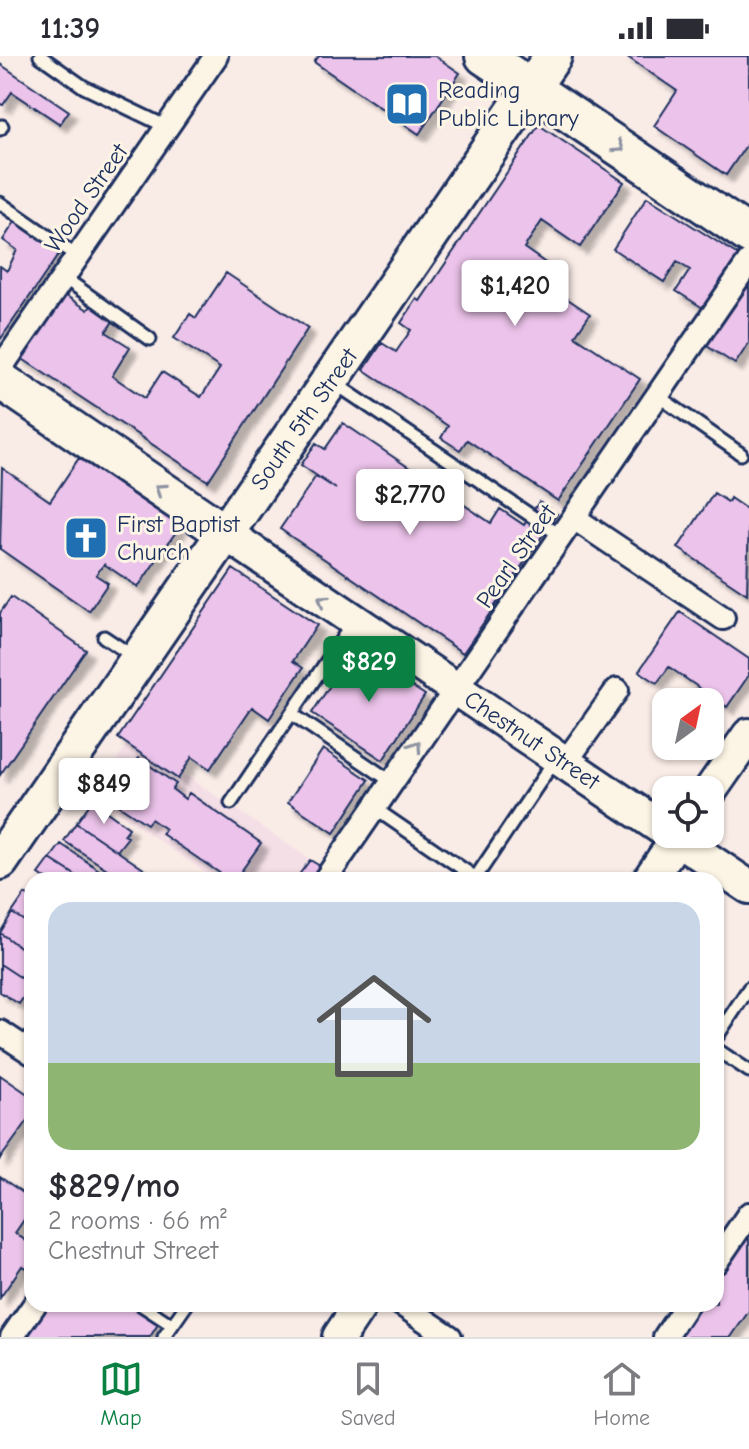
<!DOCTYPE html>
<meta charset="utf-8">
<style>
body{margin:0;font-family:"Comic Neue",sans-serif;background:#f2f2f3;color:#2b2b33;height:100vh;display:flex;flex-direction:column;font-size:30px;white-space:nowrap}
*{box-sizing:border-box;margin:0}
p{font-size:26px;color:#7c7c81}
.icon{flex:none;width:44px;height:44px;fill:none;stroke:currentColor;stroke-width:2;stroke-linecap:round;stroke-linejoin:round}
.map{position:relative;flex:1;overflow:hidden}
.side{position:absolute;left:24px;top:816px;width:700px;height:440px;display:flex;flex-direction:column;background:#fff;border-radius:24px;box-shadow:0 2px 6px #0004}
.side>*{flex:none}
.needle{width:52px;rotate:33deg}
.fabs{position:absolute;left:652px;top:632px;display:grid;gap:16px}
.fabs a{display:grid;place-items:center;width:72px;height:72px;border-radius:16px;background:#fff;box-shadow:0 2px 6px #0004;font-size:40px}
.price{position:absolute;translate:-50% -68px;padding:0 18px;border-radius:8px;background:#fff;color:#222;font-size:26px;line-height:52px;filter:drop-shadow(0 2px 4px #0008)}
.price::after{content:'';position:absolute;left:50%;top:48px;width:24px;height:18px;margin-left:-12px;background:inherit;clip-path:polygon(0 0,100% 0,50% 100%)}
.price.current{background:#0b8043;color:#fff}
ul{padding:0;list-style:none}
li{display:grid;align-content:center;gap:16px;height:424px;padding:0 24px}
li span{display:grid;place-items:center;height:248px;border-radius:24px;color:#555}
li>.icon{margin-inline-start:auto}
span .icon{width:144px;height:144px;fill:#fffc;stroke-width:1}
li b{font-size:34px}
.status{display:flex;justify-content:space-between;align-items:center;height:56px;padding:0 40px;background:#fff;direction:ltr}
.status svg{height:22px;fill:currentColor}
.menu{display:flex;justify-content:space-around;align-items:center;height:112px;border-top:2px solid #e1e1e2;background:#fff;font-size:22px;color:#7c7c81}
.menu a{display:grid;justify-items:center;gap:4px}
.menu .current{color:#0b8043}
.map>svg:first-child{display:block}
.built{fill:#f5dfe7}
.building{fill:#ecc3ea;stroke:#1b2f5e;stroke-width:2;filter:url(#shadow)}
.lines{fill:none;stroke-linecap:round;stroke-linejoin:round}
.lane-casing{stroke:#1b2f5e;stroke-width:17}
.street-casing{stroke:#1b2f5e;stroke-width:28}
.secondary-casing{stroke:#1b2f5e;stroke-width:38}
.primary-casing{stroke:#1b2f5e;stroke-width:42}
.lane{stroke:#fcf5e5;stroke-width:11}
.street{stroke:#fcf5e5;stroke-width:22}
.secondary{stroke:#fcf5e5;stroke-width:32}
.primary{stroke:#fcf5e5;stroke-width:36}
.oneway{stroke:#8c92a2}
.labels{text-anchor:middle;stroke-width:6;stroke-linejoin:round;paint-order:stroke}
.poi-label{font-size:24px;fill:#1b2f5e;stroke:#fcf5e5;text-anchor:start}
.street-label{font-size:24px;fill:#1b2f5e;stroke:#fcf5e5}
</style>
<div class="status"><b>11:39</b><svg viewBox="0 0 49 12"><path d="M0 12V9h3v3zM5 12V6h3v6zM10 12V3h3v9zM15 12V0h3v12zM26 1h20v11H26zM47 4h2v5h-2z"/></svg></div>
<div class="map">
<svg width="749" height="1281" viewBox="0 0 749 1281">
<defs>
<filter id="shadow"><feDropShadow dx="7" dy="7" stdDeviation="2" flood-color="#0004"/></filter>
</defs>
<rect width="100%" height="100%" fill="#f9ebe6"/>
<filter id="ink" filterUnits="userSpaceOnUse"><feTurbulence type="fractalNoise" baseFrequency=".0125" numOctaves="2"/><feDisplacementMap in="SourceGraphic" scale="16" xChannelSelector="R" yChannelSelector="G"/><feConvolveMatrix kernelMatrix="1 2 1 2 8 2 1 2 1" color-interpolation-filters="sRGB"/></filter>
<g filter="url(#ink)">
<path class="built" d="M131,683l189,127 -10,14h-94l-123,-85z"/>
<path class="building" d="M319,0h116l25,17 -41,61 -105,-72z
M626,0h123v85l-23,34 -72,-49 23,-35z
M0,8l69,47 -9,13 -48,-32 -9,13 -3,-1z
M539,69l85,57 -44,65 -38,-26 -18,27 30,21 -10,14 46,31 -15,22 65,43 -82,122 -91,-61 -7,10 -19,-12 7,-12 -84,-56 18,-27 14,9 15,-22 -10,-7 16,-24 3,2z
M647,141l91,58 -35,53 -27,-17 14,-21 -13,-8 -13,20 -51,-33z
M18,161l45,31 -63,92v-74l7,5 10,-21 -14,-10z
M226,217l82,55 -100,153 -190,-125 42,-64 28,18 7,-10 22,15 -11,17 24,15 -18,29 33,22 17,-26 39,25 19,-29 -46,-30 16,-24 6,4z
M749,217v70l-14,21 -36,-23z
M343,367l148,100 9,-14 24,16 15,-23 18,12 -94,139 -183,-124 36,-53 20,13 -35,-24 15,-22 9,6z
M79,402l101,68 -42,61 -34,-23 -8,11 12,8 -19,28 -89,-62 2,-81 48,33z
M714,437l14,9 2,-4 19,13 -2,83 -69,-46z
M233,513l84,56 -24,36 10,7 -34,51 -17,-12 -42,62 -18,-12 -14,22 -60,-41z
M11,541l75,53 -86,125v-162z
M680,556l69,47v16l-22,32 -58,-40 -12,16 -18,-12z
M354,593l71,46 -42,65 -71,-47z
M323,693l46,31 -35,53 -46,-31z
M139,702l37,26 -4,5 13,10 4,-6 72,50 -26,37h-5l-68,-46 3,-5 -14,-10 -4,5 -36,-24z
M92,745l37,27 -5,7 4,2 -11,14 -41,-28z
M76,767l69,47 -7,10h-14l-60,-39z
M61,788l53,36h-31l-33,-21z
M50,803l33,21h-35l-9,-6z
M310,804l10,6 -10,14h-15z
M25,838l7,5v27l-20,-13z
M12,857l20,13v30l-32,-23z
M0,877l32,23v29l-32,-21z
M0,908l32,21v19l-9,-6 -4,6 -19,-12z
M0,1019l32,22v18l-32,44z
M0,1121l32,22v9l-17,25 17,12v25l-10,-4 -22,32z
M749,1177v78l-18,26h-53l23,-33h15v-23z
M41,1248h92l27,17 -10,16h-130z"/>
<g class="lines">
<g class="lane-casing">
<path id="lane" d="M40,0l44,31 83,40
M0,73l2,-3
M0,147l78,54
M63,221l87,62
M333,326l228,154
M658,340l83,58
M104,581l30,20
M292,658l100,68
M231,747l123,-182
M374,752l102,70
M474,824l80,-119
M716,982l33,-50
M716,993l33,22
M140,1248l32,21
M164,1281l23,-33"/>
</g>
<g class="street-casing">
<path id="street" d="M0,313l216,-313
M574,462l149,100
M565,707l52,-73
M325,824l424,-618
M0,976l32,21
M716,1206l33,-48
M401,1248l49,33
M12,1281l23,-33
M665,1281l22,-33"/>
</g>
<g class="secondary-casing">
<path id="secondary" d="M225,477l441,298
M710,735l39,-56
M670,778l79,53
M649,824l31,-46
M339,1281l22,-33"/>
</g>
<g class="primary-casing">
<path id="primary" d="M484,0l265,179
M0,324l225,153
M0,805l553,-805"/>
</g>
<use href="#lane" class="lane"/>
<use href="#street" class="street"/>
<use href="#secondary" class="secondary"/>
<use href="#primary" class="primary"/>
</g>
<defs><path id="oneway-chevron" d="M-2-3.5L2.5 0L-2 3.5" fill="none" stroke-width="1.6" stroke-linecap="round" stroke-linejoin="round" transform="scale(2)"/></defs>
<g class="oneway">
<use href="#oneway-chevron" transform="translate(619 91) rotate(34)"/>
<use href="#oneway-chevron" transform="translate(160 433) rotate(-146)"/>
<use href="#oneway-chevron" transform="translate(323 544) rotate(-146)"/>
<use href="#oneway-chevron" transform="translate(416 690) rotate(-56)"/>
</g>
</g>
<defs>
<g id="library-square" transform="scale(2.3)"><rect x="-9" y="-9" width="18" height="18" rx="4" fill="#1f6fb2" stroke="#fcf5e5"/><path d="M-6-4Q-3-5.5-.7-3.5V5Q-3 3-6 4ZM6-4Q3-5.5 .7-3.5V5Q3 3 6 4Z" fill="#fff"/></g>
<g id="church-square" transform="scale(2.3)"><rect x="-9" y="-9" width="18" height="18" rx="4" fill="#1f6fb2" stroke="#fcf5e5"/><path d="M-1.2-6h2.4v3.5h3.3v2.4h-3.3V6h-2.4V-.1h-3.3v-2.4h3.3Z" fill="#fff"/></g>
</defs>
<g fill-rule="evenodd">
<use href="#library-square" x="407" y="48"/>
<use href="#church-square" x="86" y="482"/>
</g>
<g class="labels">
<g class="poi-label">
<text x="438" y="42">Reading<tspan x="438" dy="28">Public Library</tspan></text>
<text x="117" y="476">First Baptist<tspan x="117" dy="28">Church</tspan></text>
</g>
<g class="street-label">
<text transform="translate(86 142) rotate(-55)" y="8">Wood Street</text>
<text transform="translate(304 363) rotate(-55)" y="8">South 5th Street</text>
<text transform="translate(516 500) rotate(-55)" y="8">Pearl Street</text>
<text transform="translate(532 684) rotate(34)" y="8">Chestnut Street</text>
</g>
</g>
</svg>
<div class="fabs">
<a><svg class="needle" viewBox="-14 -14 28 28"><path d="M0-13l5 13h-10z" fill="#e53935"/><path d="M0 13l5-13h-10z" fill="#7c7c81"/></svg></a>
<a><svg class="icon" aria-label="locate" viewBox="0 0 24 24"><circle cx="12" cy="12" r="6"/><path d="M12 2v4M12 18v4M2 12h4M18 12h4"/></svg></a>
</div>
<b class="price" style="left:515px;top:272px">$1,420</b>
<b class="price" style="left:410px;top:481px">$2,770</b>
<b class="price current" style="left:369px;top:648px">$829</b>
<b class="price" style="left:104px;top:770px">$849</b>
<section class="side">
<ul>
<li><span style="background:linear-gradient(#c9d6e8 65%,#8fb573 0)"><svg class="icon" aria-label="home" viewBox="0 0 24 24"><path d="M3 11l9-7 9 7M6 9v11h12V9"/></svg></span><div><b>$829/mo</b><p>2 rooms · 66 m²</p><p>Chestnut Street</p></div></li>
</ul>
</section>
</div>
<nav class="menu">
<a class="current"><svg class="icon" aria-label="map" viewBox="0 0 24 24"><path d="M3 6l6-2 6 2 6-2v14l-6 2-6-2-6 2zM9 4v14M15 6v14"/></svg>Map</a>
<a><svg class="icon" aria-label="saved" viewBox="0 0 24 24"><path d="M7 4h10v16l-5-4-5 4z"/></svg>Saved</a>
<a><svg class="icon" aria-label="home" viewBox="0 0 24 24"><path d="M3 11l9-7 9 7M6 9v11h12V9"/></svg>Home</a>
</nav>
